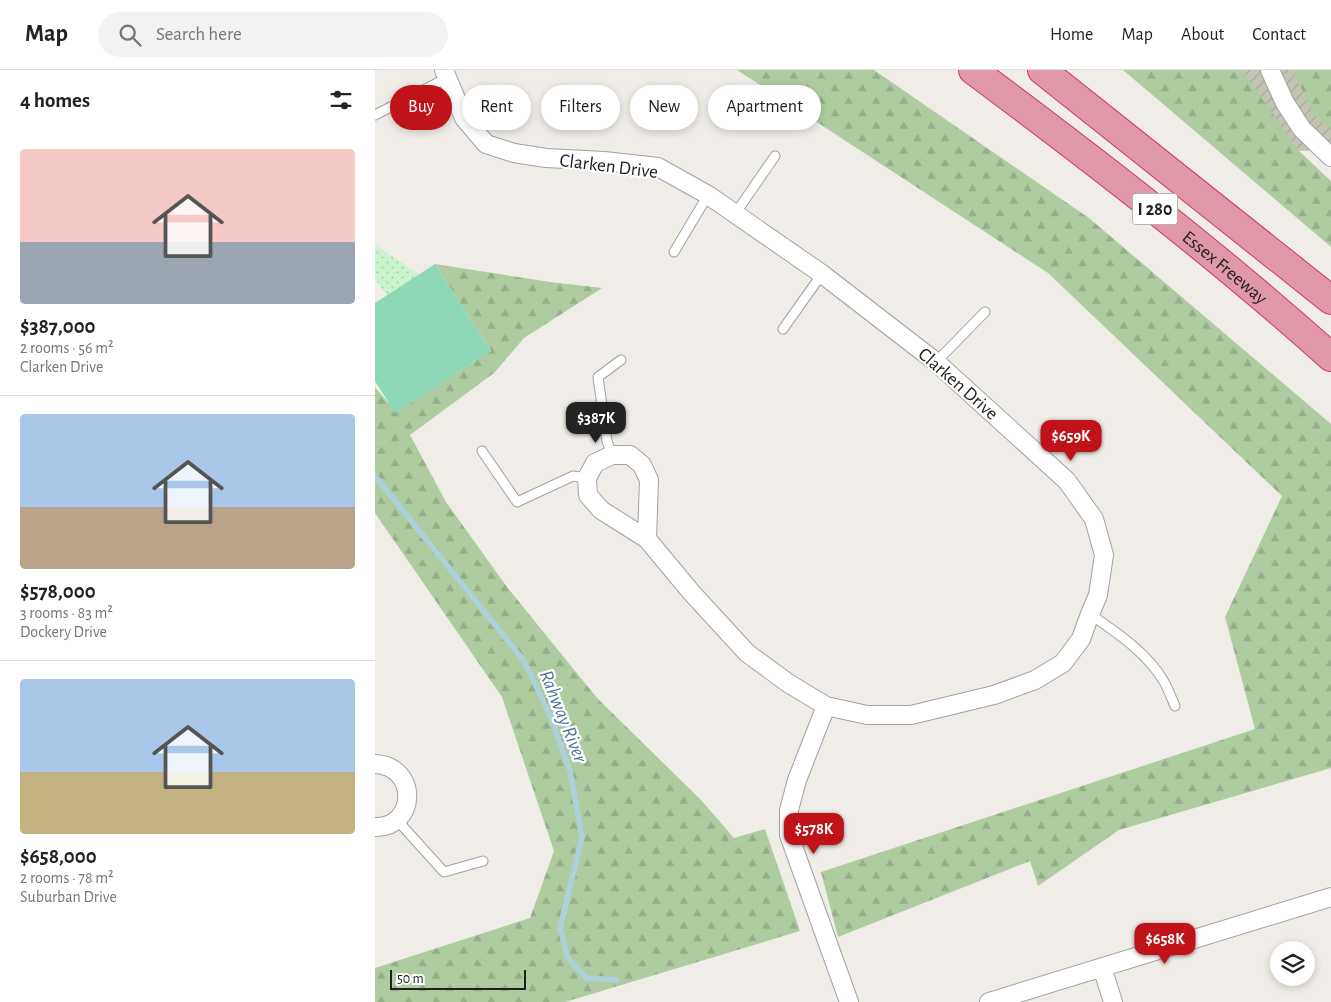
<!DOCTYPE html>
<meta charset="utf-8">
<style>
body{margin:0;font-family:"Alegreya Sans",sans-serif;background:#f2f2f2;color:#222;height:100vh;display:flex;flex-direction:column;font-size:19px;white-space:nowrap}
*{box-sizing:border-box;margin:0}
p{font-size:16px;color:#767676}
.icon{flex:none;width:28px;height:28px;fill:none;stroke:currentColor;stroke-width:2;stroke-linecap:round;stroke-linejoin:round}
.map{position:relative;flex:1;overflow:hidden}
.drawer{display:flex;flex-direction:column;background:#fff;width:375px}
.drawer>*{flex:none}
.banner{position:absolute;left:15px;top:15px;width:475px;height:45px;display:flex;gap:10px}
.controls{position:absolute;left:895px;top:871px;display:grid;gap:10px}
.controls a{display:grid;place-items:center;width:45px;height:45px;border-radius:50%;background:#fff;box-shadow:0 2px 8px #0003;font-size:25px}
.scale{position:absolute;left:15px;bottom:12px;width:136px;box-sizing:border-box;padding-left:5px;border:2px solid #212121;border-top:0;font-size:14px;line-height:18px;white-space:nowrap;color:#212121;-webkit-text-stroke:4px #fff;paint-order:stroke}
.price{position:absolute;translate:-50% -42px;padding:0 11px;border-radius:10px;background:#c01219;color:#fff;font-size:16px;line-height:32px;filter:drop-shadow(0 1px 2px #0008)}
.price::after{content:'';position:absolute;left:50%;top:30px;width:15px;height:11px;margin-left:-8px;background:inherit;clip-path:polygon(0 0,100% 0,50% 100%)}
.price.active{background:#222;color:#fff}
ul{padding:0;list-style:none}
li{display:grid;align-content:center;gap:10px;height:265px;padding:0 20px}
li+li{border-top:1px solid #e0e0e0}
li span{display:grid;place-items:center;height:155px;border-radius:5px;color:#555}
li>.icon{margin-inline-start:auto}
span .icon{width:90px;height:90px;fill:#fffc;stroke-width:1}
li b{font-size:21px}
h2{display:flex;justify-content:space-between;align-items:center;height:60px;padding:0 20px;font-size:21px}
.chip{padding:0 18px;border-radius:22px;background:#fff;box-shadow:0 2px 8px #0003;font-size:18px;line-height:45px}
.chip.active{background:#c01219;color:#fff}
header{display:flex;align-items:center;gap:30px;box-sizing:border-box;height:70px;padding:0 25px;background:#fff;border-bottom:1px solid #e0e0e0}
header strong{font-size:24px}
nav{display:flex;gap:28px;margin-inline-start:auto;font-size:18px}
.search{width:350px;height:45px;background:#f2f2f2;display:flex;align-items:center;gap:12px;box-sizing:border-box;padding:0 18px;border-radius:28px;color:#767676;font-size:19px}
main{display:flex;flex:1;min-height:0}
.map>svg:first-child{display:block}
.construction{fill:url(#construction-furrows)}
.forest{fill:url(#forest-firs)}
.park{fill:url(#park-dots)}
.pitch{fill:#8ed8b8}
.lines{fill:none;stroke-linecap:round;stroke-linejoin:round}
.stream{stroke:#add1da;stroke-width:5.5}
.service-casing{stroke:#a2a2a2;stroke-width:11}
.minor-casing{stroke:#a2a2a2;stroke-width:20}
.motorway-casing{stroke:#cc3770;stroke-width:30}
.service{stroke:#fff;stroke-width:9}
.minor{stroke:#fff;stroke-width:18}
.motorway{stroke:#e097a8;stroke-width:28}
.labels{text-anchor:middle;stroke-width:4.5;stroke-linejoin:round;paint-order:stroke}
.shield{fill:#fff;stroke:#646464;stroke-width:1}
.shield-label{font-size:18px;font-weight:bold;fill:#212121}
.street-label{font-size:19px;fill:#212121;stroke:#fff}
.water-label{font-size:20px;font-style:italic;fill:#4d779a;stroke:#fff}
</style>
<header>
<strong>Map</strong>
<div class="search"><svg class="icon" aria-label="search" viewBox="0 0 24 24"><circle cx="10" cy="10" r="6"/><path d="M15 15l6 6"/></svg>Search here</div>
<nav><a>Home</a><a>Map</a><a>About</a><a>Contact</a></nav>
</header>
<main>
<section class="drawer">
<h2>4 homes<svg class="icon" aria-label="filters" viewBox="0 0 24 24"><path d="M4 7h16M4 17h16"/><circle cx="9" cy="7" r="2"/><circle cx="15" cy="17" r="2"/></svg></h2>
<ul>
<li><span style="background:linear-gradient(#f6c9c9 60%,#9aa5b1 0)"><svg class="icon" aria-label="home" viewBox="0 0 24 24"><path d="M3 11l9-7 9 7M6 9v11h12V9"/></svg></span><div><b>$387,000</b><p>2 rooms · 56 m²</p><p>Clarken Drive</p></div></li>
<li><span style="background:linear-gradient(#a9c7e8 60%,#b9a48a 0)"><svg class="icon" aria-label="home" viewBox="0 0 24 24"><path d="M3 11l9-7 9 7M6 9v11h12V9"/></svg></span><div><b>$578,000</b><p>3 rooms · 83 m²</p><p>Dockery Drive</p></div></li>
<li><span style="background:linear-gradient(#a9c7e8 60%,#c2b280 0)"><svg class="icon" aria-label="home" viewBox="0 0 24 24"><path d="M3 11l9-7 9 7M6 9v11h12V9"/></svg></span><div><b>$658,000</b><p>2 rooms · 78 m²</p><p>Suburban Drive</p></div></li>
</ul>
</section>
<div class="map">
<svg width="956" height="932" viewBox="0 0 956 932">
<defs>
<pattern id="construction-furrows" width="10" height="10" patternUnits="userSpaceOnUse" patternTransform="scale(1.25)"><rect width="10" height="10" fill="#c4c4b4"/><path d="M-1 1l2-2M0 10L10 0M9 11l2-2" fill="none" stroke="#a8a89a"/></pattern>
<pattern id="forest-firs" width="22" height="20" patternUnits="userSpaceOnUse" patternTransform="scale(1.25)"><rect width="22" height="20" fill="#afcca1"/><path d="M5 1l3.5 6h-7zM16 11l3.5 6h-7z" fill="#96af8a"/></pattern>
<pattern id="park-dots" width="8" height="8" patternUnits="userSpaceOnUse" patternTransform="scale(1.25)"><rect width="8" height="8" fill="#caf5cc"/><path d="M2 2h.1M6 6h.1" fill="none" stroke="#add2af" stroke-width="1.8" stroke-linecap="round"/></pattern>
</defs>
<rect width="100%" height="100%" fill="#f0ede8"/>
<path class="construction" d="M805,0h151v79l-61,4z"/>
<path class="forest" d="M362,0h137l215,148 242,206v344l-212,62 -81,56 -8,-25 -192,76 -17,-65 434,-143 -30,-112 57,-121 -234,-223z
M748,0h119l56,80 33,31v66z
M917,0h39v58l-16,-12z
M60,194l115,18 52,6 -78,50 -30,35 -84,62 36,67 61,85 90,111 104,102 33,38 31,-9 35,102 -235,71h-190v-34l155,-50 24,-67 -52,-154 -127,-184v-126l21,25 95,-61z"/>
<path class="park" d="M0,175l44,29 -32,21 -12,-16z"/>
<path class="pitch" d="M60,194l56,87 -96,62 -20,-32v-78z"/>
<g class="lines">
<path class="stream" d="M0,406l149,185 25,52 21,58 12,66 -22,91 8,30 18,20 31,2"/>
<g class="service-casing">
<path id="service" d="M0,45l72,-37
M360,144l40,-58
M299,182l34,-57
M408,259l39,-55
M561,292l49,-50
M107,381l35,51 56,-26 14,2
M237,385l-5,-14 -9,-64 23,-17
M715,544c27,19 56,38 73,66 5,8 8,17 12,26
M22,750l47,52 39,-11"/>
</g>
<g class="minor-casing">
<path id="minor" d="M69,0l20,48 22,26 28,9 32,5 58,3 54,6 50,28 114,79 114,88 131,119 27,38 10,36 -6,40 -8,19 -9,25 -18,24 -28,17 -41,15 -83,20h-44l-41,-9 -38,-23 -41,-30 -56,-61 -44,-53 -46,-29 -13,-15 -1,-17 8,-15 17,-8h18l12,10 7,15 -2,59
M895,0l15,33 17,26 29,28
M451,636l-29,74 -8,30v25l60,167
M0,694c44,2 42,64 0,63
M727,897l11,35
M614,932l342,-105"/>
</g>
<g class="motorway-casing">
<g id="motorway">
<path id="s1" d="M598,0c123,92 244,185 358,287"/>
<path d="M667,0l289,230"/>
</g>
</g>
<use href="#service" class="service"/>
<use href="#minor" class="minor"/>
<use href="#motorway" class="motorway"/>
</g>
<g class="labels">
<rect class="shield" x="757.5" y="123.5" width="45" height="31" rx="4"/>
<g class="shield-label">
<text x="780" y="145">I 280</text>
</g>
<g class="street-label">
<text transform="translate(234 95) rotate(7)" y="7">Clarken Drive</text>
<text dy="7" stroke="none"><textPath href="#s1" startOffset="320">Essex Freeway</textPath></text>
<text transform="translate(584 313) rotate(41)" y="7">Clarken Drive</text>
</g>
<g class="water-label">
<text transform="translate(189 646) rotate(68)" y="7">Rahway River</text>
</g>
</g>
</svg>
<div class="controls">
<a><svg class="icon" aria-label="layers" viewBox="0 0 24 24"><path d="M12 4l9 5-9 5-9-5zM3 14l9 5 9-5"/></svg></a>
</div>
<div class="scale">50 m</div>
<b class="price active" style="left:221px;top:374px">$387K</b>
<b class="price" style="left:696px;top:392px">$659K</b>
<b class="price" style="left:439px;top:785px">$578K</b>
<b class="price" style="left:790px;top:895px">$658K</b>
<div class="banner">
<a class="chip active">Buy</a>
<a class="chip">Rent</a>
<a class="chip">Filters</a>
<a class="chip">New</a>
<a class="chip">Apartment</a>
</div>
</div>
</main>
